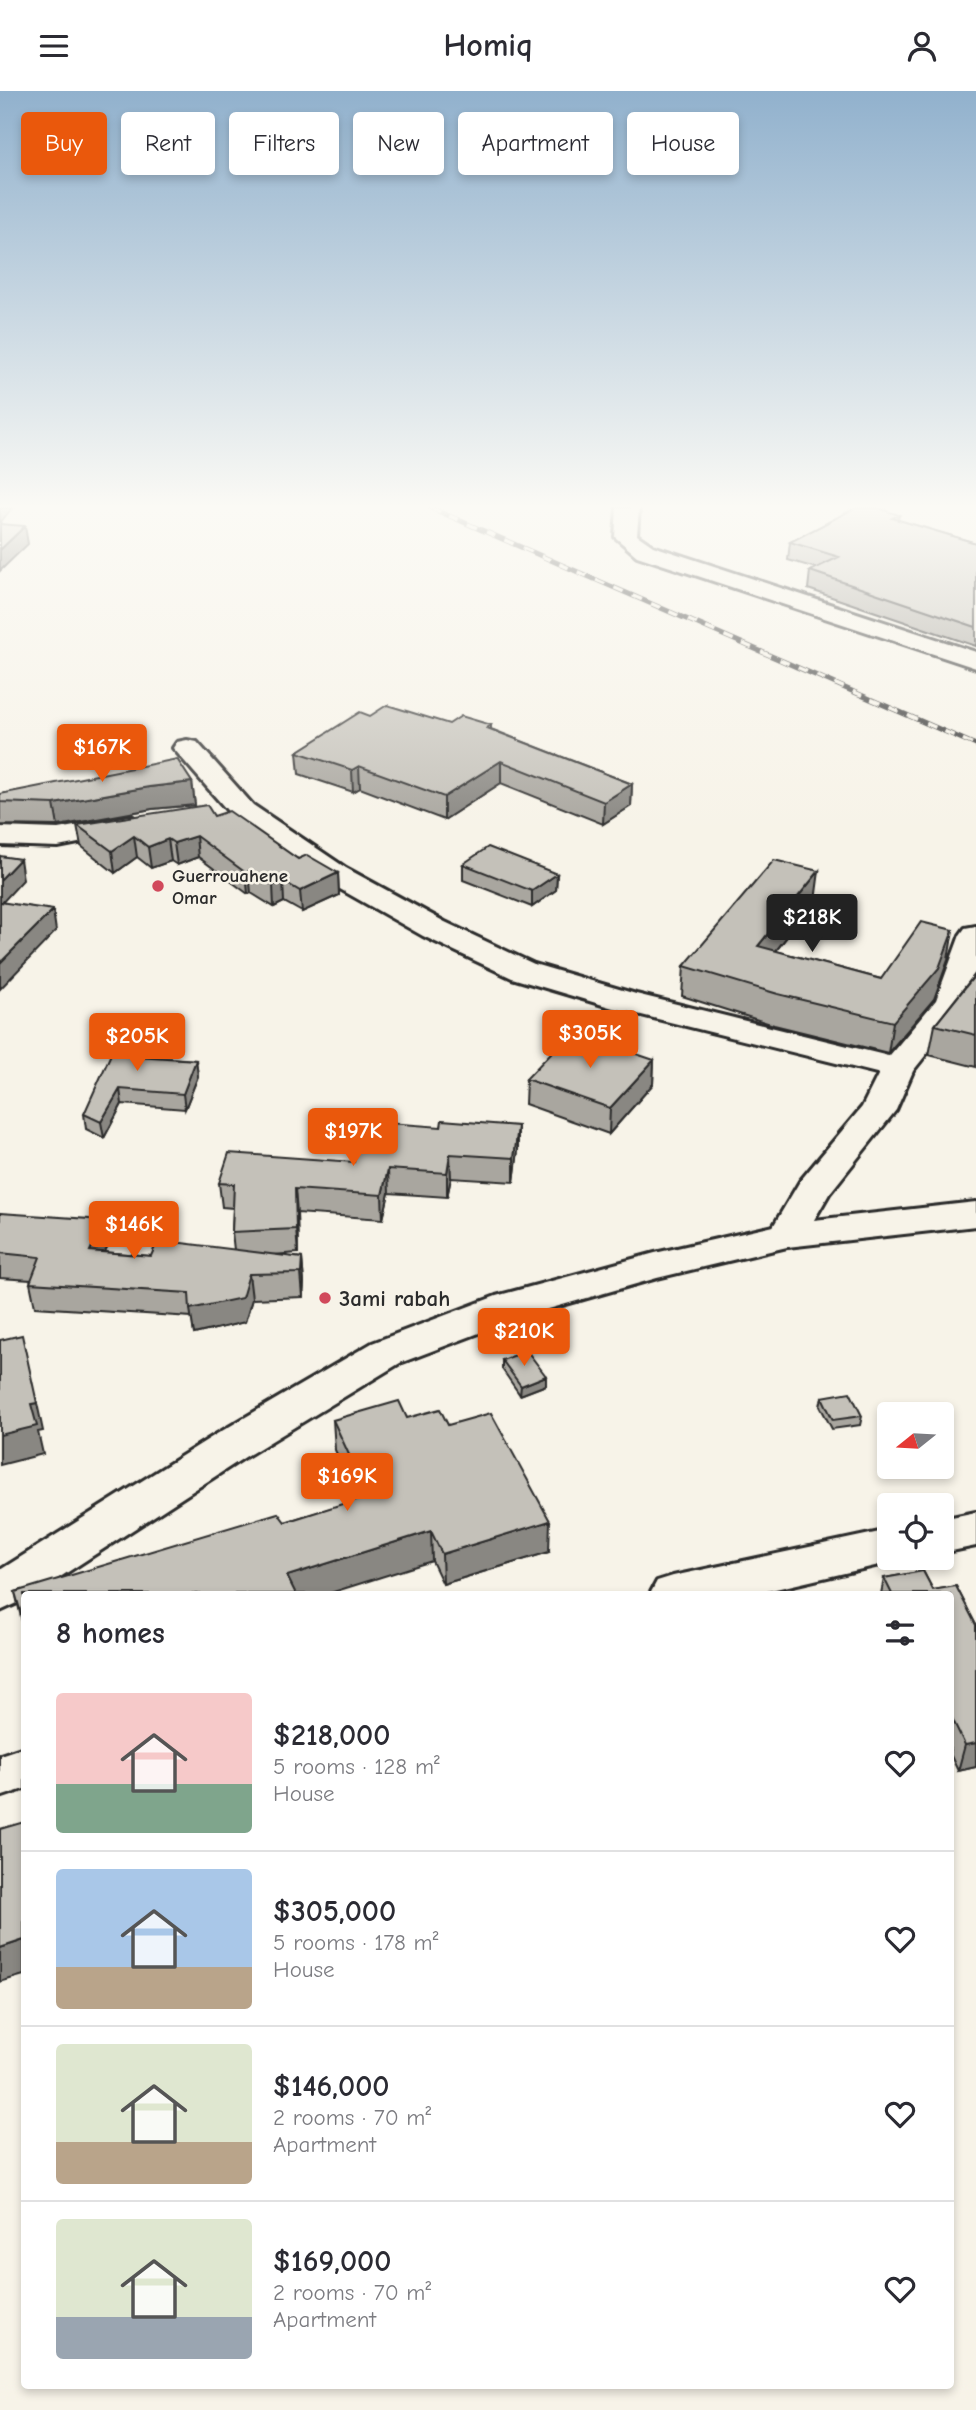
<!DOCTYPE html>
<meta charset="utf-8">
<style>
body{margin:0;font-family:"Comic Neue",sans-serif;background:#f2f2f3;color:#2b2b33;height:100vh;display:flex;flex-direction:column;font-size:26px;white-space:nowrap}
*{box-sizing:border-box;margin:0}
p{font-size:23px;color:#7c7c81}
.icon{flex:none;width:38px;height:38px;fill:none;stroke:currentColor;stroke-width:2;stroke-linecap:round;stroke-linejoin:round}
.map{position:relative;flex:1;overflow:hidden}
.drawer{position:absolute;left:21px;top:1500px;width:933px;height:798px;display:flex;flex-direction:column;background:#fff;border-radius:7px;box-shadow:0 4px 10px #0003}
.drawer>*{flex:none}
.top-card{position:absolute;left:21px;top:21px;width:934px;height:63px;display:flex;gap:14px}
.needle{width:46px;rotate:252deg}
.buttons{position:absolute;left:877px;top:1311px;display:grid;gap:14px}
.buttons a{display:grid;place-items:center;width:77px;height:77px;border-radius:7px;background:#fff;box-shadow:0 4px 10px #0003;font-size:35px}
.price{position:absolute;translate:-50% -60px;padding:0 16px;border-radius:7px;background:#ea580c;color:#fff;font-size:23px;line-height:46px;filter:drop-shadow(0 2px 4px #0008)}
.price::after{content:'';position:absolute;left:50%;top:42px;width:21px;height:16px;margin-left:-10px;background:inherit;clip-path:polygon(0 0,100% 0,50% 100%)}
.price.active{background:#222;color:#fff}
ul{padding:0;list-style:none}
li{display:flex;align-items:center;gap:21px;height:175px;padding:0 35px}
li+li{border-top:2px solid #e1e1e2}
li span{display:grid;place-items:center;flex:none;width:196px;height:140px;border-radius:7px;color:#555}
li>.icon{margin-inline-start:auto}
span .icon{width:84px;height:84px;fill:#fffc;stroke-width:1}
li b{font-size:30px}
h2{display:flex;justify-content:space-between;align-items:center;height:84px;padding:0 35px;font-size:30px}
.chip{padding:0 24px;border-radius:7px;background:#fff;box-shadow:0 4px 10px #0003;font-size:24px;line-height:63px}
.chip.active{background:#ea580c;color:#fff}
header{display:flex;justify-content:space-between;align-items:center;height:91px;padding:0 35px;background:#fff;font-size:32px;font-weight:600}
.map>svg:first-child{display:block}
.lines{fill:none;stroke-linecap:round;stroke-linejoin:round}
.street-casing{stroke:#2b2b2b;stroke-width:6}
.secondary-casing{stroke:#2b2b2b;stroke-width:6}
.primary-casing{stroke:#2b2b2b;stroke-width:6}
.street{fill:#f7f3e8;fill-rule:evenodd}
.secondary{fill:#f7f3e8;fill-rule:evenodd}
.primary{fill:#f7f3e8;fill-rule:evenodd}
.rail-casing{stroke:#2b2b2b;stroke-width:5}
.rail{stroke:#f7f3e8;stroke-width:3.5;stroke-dasharray:10;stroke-linecap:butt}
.wall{fill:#a9a69f;stroke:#2b2b2b;stroke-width:2}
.shaded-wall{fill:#898782;stroke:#2b2b2b;stroke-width:2}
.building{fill:#c4c1b9;stroke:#2b2b2b;stroke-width:2}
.poi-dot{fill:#d1495b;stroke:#f7f3e8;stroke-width:2.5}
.labels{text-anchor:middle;stroke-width:5;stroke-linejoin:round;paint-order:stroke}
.far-poi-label{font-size:19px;font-weight:bold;fill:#2b2b2b;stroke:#f7f3e8;text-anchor:start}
.poi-label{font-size:23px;font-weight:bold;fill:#2b2b2b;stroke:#f7f3e8;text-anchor:start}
</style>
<header><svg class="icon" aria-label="menu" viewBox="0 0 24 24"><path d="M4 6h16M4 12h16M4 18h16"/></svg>Homiq<svg class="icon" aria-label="person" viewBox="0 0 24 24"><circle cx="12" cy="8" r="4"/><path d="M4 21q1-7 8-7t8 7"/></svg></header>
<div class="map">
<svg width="976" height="2319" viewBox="0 0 976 2319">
<rect width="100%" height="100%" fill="#f7f3e8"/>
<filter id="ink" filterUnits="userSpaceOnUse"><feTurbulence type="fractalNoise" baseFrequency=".0143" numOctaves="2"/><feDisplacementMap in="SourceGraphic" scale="14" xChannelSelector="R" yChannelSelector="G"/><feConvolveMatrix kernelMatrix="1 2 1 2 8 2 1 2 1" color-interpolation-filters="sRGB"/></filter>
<g filter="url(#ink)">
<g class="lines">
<g class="street-casing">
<path id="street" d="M617,417h22l-2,27 16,11 323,106v16l-339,-112 -22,-19z
M187,649l10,2 56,63 93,63 99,54 89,42 102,30 273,67 5,7 -5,7 -12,3 -284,-70 -101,-30 -89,-42 -99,-56 -91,-63 -60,-69 4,-6z
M130,725l10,3 5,6 -5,6 -82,16 -58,-2v-18l58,2z
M976,1421v34l-34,7v-34z
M889,1439v27l16,2 -151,35h-104l7,-13 16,-5z
M24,1656v42l-24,8v-42z"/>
</g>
<g class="secondary-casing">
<path id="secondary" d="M976,835v54l-8,22 -55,69 -17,39 -67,84 -29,50 -13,3 -13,-3 -6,-9 32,-54 62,-74 23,-46 51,-61 24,-65 5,-7z"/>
</g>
<g class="primary-casing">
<path id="primary" d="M976,1111v24l-189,21 -130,31 -133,38 -124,47 -155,94 -211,137h-10v6l-24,11v-41l215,-135 157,-92 124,-47 159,-43 132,-30z"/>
</g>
<use href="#street" class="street"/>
<use href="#secondary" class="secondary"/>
<use href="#primary" class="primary"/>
<g class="rail-casing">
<path id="rail" d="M431,417l545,237"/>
</g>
<use href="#rail" class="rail"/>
</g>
<path class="wall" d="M899,424l-1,5 78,23v103l-168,-57 2,-18 6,-3 -28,-8 2,-18z
M449,633l42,1v4l141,55 -1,22 -28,18 -102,-41 -57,37 -84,-32 -7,4 -54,-18 -2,-22z
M192,691l3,23 -43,4 -94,17 -58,-1v-31z
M214,725l84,43 40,14 1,22 -37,17 -18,-10 -10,5 -23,-14 -3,1 -50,-37 -21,8 -6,-4 -20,7 -14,-11 -22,16 -34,-27 -4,-21z
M463,773l94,10 -1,16 -24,17 -69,-27z
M815,810l-39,50 105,28 67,-19 -14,39 -46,54 -114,-28 -92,-29 2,-30z
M976,882v94l-47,-12 6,-30z
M152,939l2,16 -6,11 48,3 2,16 -13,33 -63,-5 -18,34 -18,-9 -2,-15z
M654,969l-1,24 -44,50 -84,-30 1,-25z
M357,1038l161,21 -4,32 -63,-4 -4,19 -58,-4 -6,26 -86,-6 1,40 -26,2 30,3 2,25 -1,14 -51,2 -7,23 -51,12 -2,-17 -157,-10 -5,-24 1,-3 -31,-2v-65l108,32 -4,7 47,4 83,-6 -2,-18 1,-24 -11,-1 -3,-24 135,-21z
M502,1269l44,16v9l-26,10 -18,-26z
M822,1306l40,19 -2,9 -28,4 -12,-23z
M407,1327l41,7 101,127 -106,32 -11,-23 -408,33v36l-9,-38 270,-70 73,-22 -23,-50 -2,-30z
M889,1337v28l-8,-18 1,-9z
M894,1376h30l-1,3 -26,4z
M923,1480l10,19 23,-4 20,39v142l-18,4 -8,-17v-160h-69l3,-16z"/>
<path class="shaded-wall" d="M0,417h12l-12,15z
M25,435l3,18 -28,27v-21z
M501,670v22l-57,37v-23z
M359,675l1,22 -7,4 -1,-22z
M192,691l3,23 -43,4 -94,17 -4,-22 95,-17z
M632,693l-1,22 -28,18 1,-22z
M134,745l3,21 -22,16 -3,-22z
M196,745l2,21 -21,8 -3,-22z
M168,748l3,22 -20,7 -3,-21z
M20,768l3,21 -23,25v-25z
M249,780l2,22 -3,1 -2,-21z
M819,780l-4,30 -60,76 3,-31z
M338,782l1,22 -37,17 -2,-21z
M557,783l-1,16 -24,17v-16z
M283,790l1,21 -10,5 -1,-22z
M53,819l3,21 -56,58v-26z
M953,839l-5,30 -14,39 -46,54 5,-31z
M152,939l2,16 -14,25 -2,-15z
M196,969l2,16 -13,33 -2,-15z
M654,969l-1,24 -44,50 1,-26z
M120,998l2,15 -18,34 -3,-16z
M518,1035v24l-4,32v-24z
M450,1063l1,24 -4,19v-24z
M388,1078l1,24 -6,26 -1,-24z
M295,1098l2,24 1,40 -2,-24z
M104,1129l4,25 -13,31 -5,-25z
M302,1167l2,25 -1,14 -2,-24z
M249,1183l3,25 -7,23 -51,12 -4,-25z
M546,1285v9l-26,10 1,-9z
M37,1312l6,28 -5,1 5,22 -43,11v-30l31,-31z
M899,1376h25l-1,3 -26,4z
M550,1430l-1,31 -106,32 -1,-30z
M431,1440l1,30 -105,33h-38l-2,-18z
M976,1652v24l-18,4 7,-26z
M24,1849v35l-24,7v-34z"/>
<path class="building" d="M855,417h23l21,7 -7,3 84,25v84l-166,-56 29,-14 -49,-15z
M0,433l25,2 -25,24z
M387,614l62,19 12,-8 30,9 -4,3 145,56 -28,18 -103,-41 -57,36 -85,-31 -7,4 -55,-18 63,-40 10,4z
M177,668l15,23 -43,5 -95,17 -54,-2v-8z
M207,714l7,11 15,-5 69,48 9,-4 31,18 -38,18 -17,-10 -10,4 -24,-14 -3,2 -50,-37 -22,7 -6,-4 -20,8 -14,-11 -22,15 -35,-26z
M488,756l69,27 -25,17 -69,-27z
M0,765l20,3 -20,21z
M774,769l45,11 -61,75 123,33 40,-57 32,8 -14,38 -46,54 -115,-28 -94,-28z
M0,811l53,8 -53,53z
M976,882v62l-41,-10 41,-51z
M123,936l29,3 -14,26 58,4 -13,34 -63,-5 -19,33 -17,-8z
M571,941l83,28 -44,48 -84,-29z
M442,1029l76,6 -4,32 -64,-4 -3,19 -59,-4 -6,26 -87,-6 1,40 -64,3 2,-48 -15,-1 10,-30 125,9 3,-33h31l1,-6 52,4z
M0,1122l104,7 -14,31 61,5 7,-16 144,18 -1,15 -52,1 -7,24 -52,11 -1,-16 -159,-10 10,-26 -40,-4z
M22,1244l15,68 -6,1 6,22 -37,9v-95z
M527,1260l19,25 -25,10 -19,-26z
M850,1301l12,24 -29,4 -11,-23z
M399,1310l8,17 33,-9 8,16 43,-12 59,108 -108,33 -11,-23 -144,45 9,18h-272v30l-9,-32 263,-79 7,9 83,-26 -35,-76z
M889,1337v15l-7,-14z
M923,1480l10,19 23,-4 20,39v118l-11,2 -15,-31v-120h-58l-8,-16z
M24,1731v118l-24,8v-119z"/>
</g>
<linearGradient id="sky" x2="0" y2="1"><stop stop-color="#91b1cd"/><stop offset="0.56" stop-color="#fbfaf5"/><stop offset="1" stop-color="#fbfaf5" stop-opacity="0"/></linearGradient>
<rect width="976" height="742" fill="url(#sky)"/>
<g class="poi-dot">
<circle cx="158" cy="795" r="7"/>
<circle cx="325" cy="1207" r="7"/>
</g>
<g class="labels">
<g class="far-poi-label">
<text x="172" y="791">Guerrouahene<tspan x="172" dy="22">Omar</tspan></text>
</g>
<g class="poi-label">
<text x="339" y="1215">3ami rabah</text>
</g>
</g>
</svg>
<div class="buttons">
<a><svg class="needle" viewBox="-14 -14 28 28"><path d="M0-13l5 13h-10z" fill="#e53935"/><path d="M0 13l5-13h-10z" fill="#7c7c81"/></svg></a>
<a><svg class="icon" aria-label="locate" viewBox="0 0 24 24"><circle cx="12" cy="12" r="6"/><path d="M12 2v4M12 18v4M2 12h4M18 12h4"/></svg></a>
</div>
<b class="price" style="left:102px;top:693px">$167K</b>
<b class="price active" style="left:812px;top:863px">$218K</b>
<b class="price" style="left:590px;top:979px">$305K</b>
<b class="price" style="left:137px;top:982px">$205K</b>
<b class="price" style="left:353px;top:1077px">$197K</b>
<b class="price" style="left:134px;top:1170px">$146K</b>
<b class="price" style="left:524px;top:1277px">$210K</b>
<b class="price" style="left:347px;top:1422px">$169K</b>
<div class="top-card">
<a class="chip active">Buy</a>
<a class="chip">Rent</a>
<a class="chip">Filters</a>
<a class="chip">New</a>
<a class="chip">Apartment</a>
<a class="chip">House</a>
</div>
<section class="drawer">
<h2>8 homes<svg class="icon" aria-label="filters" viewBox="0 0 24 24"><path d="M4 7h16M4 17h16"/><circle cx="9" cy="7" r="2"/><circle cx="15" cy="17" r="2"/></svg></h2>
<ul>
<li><span style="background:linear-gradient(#f6c9c9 65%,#7fa58c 0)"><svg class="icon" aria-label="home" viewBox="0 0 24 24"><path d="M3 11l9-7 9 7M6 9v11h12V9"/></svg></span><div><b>$218,000</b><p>5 rooms · 128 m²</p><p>House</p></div><svg class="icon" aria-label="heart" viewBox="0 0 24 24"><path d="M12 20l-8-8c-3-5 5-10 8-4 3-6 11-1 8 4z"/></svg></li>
<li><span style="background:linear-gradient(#a9c7e8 70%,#b9a48a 0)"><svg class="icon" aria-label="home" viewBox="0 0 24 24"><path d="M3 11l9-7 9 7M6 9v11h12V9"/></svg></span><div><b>$305,000</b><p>5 rooms · 178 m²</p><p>House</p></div><svg class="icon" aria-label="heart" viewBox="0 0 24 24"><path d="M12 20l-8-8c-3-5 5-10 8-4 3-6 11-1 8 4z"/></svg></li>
<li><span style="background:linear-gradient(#dfe7d0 70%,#b9a48a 0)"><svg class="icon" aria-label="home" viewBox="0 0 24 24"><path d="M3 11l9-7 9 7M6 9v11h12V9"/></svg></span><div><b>$146,000</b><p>2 rooms · 70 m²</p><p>Apartment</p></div><svg class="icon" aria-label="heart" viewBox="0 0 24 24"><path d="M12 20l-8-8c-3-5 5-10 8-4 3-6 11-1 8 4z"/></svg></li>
<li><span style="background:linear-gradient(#dfe7d0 70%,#9aa5b1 0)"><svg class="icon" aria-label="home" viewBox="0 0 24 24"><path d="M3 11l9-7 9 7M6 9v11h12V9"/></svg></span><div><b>$169,000</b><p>2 rooms · 70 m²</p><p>Apartment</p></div><svg class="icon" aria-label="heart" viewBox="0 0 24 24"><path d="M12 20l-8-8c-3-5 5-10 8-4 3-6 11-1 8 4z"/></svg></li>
</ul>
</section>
</div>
